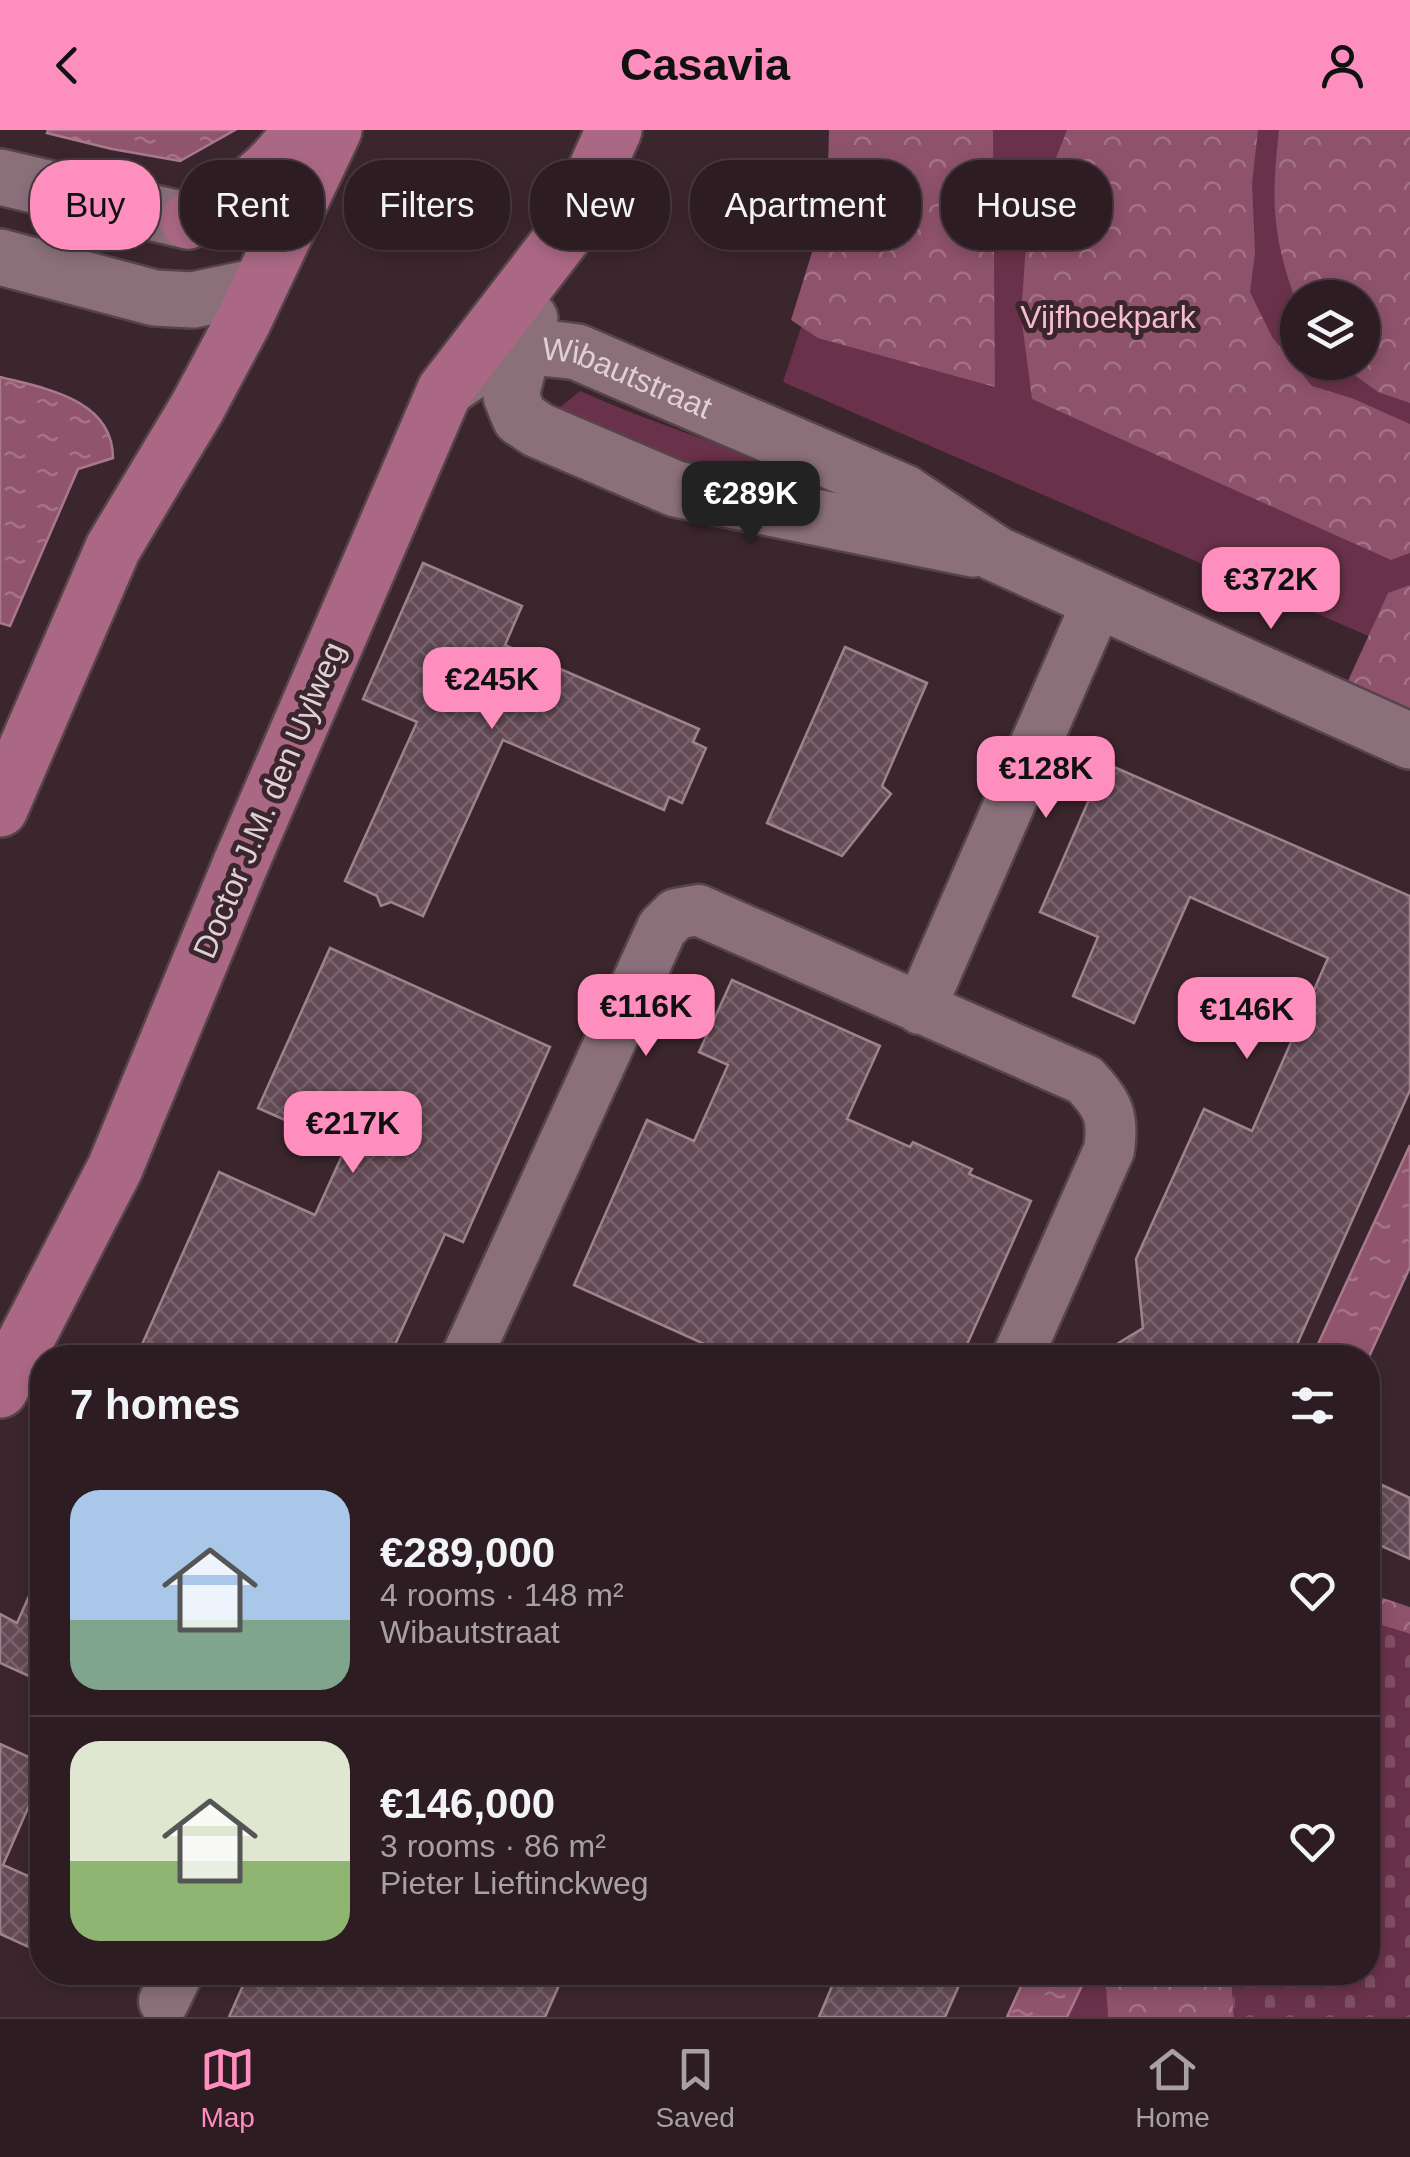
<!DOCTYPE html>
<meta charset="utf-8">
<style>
body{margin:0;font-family:Helvetica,sans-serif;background:#39292f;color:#f1f3f6;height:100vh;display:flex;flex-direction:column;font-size:38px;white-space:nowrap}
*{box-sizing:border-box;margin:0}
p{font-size:32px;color:#a7a1a5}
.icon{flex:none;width:55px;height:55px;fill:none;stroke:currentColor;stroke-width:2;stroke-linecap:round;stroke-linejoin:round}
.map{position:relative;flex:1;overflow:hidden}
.panel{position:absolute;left:30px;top:1215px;width:1350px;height:640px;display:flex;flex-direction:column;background:#2d1c22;border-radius:40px;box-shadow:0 5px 15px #0003,0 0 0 2px #483a40}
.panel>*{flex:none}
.banner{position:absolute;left:30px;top:30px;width:1350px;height:90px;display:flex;gap:20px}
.controls{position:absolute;left:1280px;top:150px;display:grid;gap:20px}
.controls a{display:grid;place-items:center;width:100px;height:100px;border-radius:50%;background:#2d1c22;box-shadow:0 5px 15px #0003,0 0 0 2px #483a40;font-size:50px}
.price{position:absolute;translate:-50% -85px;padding:0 22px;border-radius:20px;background:#fe8ebd;color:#111;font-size:32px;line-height:65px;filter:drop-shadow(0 2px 5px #0008)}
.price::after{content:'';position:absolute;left:50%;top:60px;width:30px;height:22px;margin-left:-15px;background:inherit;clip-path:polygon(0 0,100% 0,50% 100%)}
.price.current{background:#222;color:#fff}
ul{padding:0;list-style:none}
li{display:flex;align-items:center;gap:30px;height:250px;padding:0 40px}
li+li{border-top:2px solid #483a40}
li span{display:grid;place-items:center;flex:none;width:280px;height:200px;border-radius:30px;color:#555}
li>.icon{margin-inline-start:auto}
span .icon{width:120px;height:120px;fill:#fffc;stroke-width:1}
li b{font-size:42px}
h2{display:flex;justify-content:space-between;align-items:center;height:120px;padding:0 40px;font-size:42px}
.chip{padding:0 35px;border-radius:40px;background:#2d1c22;box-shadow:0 5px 15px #0003,0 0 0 2px #483a40;font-size:35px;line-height:90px}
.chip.current{background:#fe8ebd;color:#111}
header{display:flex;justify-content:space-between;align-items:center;height:130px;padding:0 40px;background:#fe8ebd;color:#111;font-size:45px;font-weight:800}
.dock{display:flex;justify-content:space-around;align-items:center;height:140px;border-top:2px solid #483a40;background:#2d1c22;font-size:28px;color:#a7a1a5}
.dock a{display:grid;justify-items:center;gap:5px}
.dock .current{color:#fe8ebd}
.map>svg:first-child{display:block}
.green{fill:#6a324a;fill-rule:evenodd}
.forest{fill:url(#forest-crowns)}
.cemetery{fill:url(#cemetery-stones)}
.water{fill:url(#water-ripples);stroke:#a8798c;stroke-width:2.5}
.building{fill:url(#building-cross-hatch);stroke:#9e828c;stroke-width:2.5}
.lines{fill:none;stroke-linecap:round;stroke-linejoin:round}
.minor-casing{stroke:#57444b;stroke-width:55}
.tertiary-casing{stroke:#57444b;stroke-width:60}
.secondary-casing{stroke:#57444b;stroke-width:60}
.primary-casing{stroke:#57444b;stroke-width:60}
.minor{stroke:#8b707a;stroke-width:50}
.tertiary{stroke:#8b707a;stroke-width:55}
.secondary{stroke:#8b707a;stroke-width:55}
.primary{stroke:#ab6884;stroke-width:55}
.labels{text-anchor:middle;stroke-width:10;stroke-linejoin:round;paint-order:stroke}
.park-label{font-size:32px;fill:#f4bcd1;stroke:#3c262e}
.street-label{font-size:32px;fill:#dfd0d5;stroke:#3c262e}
</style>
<header><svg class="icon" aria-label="back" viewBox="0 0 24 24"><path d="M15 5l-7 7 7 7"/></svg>Casavia<svg class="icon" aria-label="person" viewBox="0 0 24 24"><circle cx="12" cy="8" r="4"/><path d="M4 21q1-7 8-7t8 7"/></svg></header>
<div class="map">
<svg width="1410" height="1887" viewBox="0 0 1410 1887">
<defs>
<pattern id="forest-crowns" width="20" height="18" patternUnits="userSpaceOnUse" patternTransform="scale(2.5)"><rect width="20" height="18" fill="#8e526b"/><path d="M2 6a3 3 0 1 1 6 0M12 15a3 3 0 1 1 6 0" fill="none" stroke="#a37286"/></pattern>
<pattern id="cemetery-stones" width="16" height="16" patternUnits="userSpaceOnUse" patternTransform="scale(2.5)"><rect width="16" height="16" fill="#6a324a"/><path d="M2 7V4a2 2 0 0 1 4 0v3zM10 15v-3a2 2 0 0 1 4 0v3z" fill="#7f4f63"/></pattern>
<pattern id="water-ripples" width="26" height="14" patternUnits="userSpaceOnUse" patternTransform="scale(2.5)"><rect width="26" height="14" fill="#91546d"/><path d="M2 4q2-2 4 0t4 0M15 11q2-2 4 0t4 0" fill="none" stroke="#a57388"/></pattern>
<pattern id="building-cross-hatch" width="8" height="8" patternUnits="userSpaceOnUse" patternTransform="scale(2.5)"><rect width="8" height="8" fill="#634a54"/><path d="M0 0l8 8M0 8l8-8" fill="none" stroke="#79636c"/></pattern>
</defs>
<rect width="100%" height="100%" fill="#3c262e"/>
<path class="green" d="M843,0h567v524l-627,-272 72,-217zM1298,168h64v64h-64z
M580,261c93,42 192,68 286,109l-178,-27 -141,-55z
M1088,1843h17l3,44h-41z"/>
<path class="forest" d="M829,0h164l2,257 -177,-49 -27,-18 36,-116z
M1067,0h191l-6,54 3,69 -5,39 22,45 40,49 42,13 56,25v129l-19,7 -359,-161 -11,-84 6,-84z
M1279,0h131v273l-32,-11 -40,-29 24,-1v-64h-64l-1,6c-25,-68 -26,-102 -18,-174z
M1410,455v125l-63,-27 41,-90z
M1368,1463l42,14v27l-42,-13z
M1105,1843h126l3,44h-126z"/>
<path class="cemetery" d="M1368,1491l42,13v383h-176l-3,-44 137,-1z"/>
<path class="water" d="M48,0h187l-55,31 -68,-12 -65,-16z
M0,247c44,11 113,22 113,81l-35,11 -68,157 -10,-3z
M1410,1015v122l-42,92 -56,-2z
M1027,1843v-1l61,1 -21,44h-60z"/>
<path class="building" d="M423,433l99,43 -17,39 194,84 -6,13 13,6 -24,55 -13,-6 -5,13 -161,-70 -80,176 -32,-14 -10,4 -4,-10 -32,-15 72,-159 -54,-23z
M845,517l82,36 -45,103 9,8 -49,62 -75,-33z
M1105,633l305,133v194l-119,268h-197l49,-30 -7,-69 68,-150 48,22 76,-173 -138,-61 -56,126 -61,-27 25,-59 -58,-25z
M330,818l220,99 -87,195 -18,-8 -56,124h-253l83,-186 96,43 31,-68 -88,-39z
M732,850l148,66 -33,73 63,28 3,-5 59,27 -3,5 62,27 -70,157h-226l-161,-73 73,-165 47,21 34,-76 -29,-13z
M1382,1355l28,13v61l-42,-19v-22z
M42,1437v115l-42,-19v-49l17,9z
M0,1614l42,19v13l-39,89 39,17v71l-42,-19z
M249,1842h316l-20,45h-316z
M838,1842h127l-20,45h-126z"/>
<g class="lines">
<g class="minor-casing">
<path id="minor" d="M920,879l178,-408
M466,1228l196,-430 14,-14 22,-4 387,170c23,25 29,36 24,70l-92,208
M164,1871l14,-29"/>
</g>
<g class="tertiary-casing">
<g id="tertiary">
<path d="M530,189l-19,77 9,22 18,12 138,59 297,60"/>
<path id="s1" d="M448,258c55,-39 60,-45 129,-36l326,140 93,62 414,187"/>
</g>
</g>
<g class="secondary-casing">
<path id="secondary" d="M0,47l188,44
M0,127l155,41 38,2 66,-14"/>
</g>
<g class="primary-casing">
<path id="primary" d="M188,91c44,-20 86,-49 112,-91
M0,679l113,-261 84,-140 46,-86 91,-192
M0,1260l115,-222 126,-305 204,-473 124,-161 45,-99"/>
</g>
<use href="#minor" class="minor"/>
<use href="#tertiary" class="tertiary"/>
<use href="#secondary" class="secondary"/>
<use href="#primary" class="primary"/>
</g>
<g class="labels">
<g class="park-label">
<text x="1108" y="198">Vijfhoekpark</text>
</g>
<g class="street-label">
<text dy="11" stroke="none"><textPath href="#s1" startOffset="195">Wibautstraat</textPath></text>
<text transform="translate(269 670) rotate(-67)" y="11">Doctor J.M. den Uylweg</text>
</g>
</g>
</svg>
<div class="controls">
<a><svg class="icon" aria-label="layers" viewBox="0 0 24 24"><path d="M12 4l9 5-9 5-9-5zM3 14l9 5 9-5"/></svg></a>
</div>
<b class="price current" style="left:751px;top:416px">€289K</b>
<b class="price" style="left:1271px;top:502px">€372K</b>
<b class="price" style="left:492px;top:602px">€245K</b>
<b class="price" style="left:1046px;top:691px">€128K</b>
<b class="price" style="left:646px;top:929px">€116K</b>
<b class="price" style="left:1247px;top:932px">€146K</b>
<b class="price" style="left:353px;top:1046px">€217K</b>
<div class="banner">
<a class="chip current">Buy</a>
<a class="chip">Rent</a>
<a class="chip">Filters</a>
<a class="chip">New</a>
<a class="chip">Apartment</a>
<a class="chip">House</a>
</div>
<section class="panel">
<h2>7 homes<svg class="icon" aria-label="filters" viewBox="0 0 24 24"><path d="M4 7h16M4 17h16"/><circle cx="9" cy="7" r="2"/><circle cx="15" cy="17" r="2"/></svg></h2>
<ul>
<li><span style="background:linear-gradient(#a9c7e8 65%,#7fa58c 0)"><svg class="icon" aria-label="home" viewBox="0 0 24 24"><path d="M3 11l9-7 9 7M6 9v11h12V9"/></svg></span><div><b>€289,000</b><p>4 rooms · 148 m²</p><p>Wibautstraat</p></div><svg class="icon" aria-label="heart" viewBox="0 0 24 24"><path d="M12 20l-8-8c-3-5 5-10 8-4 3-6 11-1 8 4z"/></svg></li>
<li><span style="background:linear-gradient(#dfe7d0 60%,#8fb573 0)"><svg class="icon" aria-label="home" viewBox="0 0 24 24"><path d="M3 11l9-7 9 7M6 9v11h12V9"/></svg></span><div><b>€146,000</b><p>3 rooms · 86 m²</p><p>Pieter Lieftinckweg</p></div><svg class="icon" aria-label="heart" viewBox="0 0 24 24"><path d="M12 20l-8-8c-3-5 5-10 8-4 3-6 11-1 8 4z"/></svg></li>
</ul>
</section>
</div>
<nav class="dock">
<a class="current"><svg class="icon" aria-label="map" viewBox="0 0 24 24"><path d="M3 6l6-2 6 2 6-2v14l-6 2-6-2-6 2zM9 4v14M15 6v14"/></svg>Map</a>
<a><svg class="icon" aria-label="saved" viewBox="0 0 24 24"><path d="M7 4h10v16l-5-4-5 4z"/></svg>Saved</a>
<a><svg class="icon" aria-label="home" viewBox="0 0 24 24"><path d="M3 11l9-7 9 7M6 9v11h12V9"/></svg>Home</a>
</nav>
